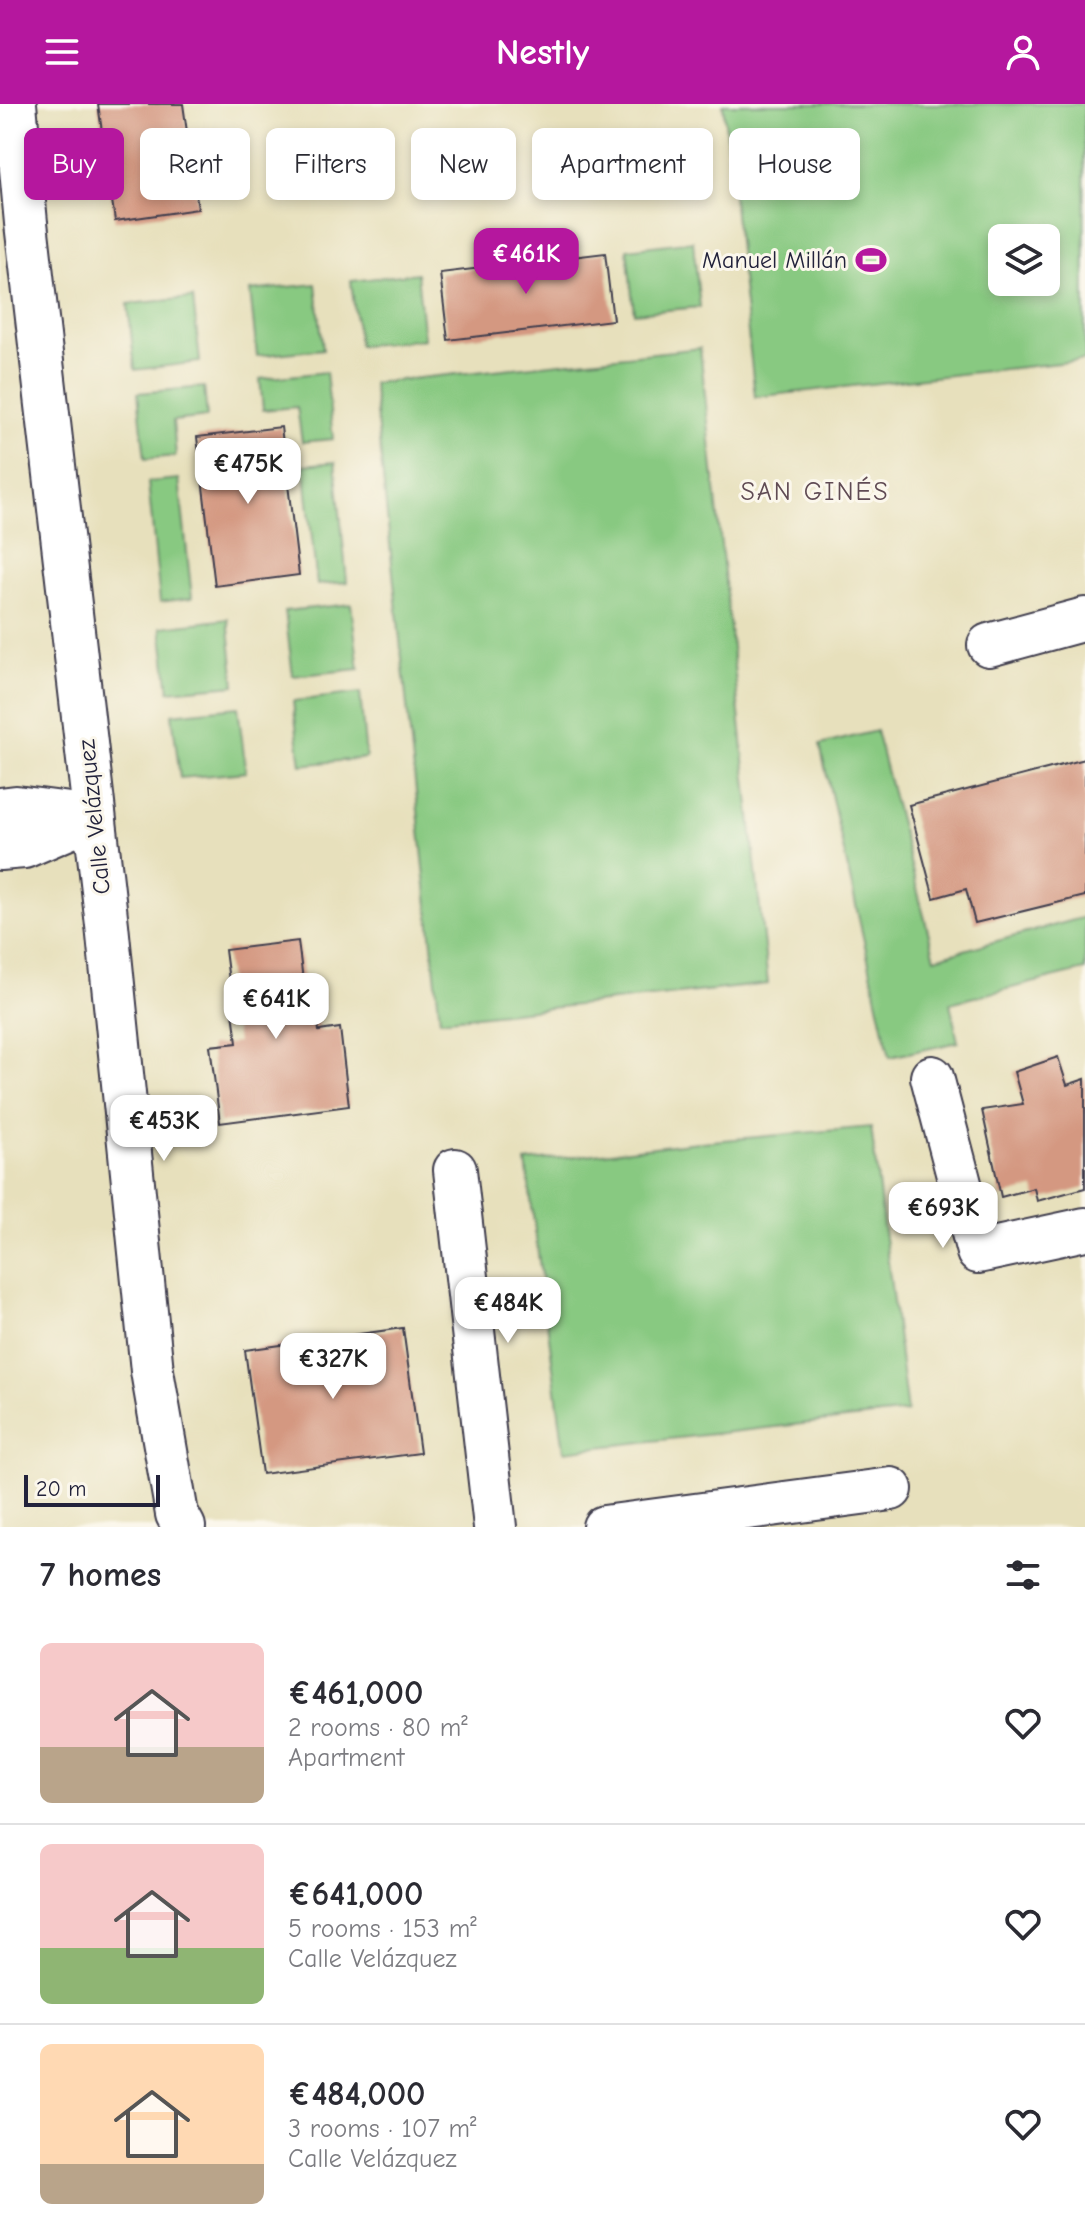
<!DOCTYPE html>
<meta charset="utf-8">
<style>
body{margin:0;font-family:"Comic Neue",sans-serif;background:#f2f2f3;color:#2b2b33;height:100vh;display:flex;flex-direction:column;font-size:30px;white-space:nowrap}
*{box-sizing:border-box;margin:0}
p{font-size:26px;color:#7c7c81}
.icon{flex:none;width:44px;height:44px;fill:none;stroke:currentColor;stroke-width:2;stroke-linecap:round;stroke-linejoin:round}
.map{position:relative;height:1423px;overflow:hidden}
.sheet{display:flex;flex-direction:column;background:#fff;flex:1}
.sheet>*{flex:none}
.banner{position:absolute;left:24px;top:24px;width:1038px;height:72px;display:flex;gap:16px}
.buttons{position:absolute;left:988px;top:120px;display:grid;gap:16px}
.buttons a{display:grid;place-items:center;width:72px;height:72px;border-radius:12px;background:#fff;box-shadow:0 4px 12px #0003;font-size:40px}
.scale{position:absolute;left:24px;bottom:20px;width:136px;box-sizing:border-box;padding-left:8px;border:4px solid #22223b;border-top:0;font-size:22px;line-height:28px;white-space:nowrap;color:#22223b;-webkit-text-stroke:6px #fbf7ec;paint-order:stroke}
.price{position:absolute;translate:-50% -68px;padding:0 18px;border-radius:16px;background:#fff;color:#222;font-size:26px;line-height:52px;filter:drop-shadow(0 2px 4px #0008)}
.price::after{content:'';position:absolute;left:50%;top:48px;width:24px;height:18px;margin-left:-12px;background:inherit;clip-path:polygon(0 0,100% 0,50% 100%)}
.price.on{background:#b5179e;color:#fff}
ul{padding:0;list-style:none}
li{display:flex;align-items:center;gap:24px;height:200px;padding:0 40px}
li+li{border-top:2px solid #e1e1e2}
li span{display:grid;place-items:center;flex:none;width:224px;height:160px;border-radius:12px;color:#555}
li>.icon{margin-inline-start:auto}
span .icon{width:96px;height:96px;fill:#fffc;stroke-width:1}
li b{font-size:34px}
h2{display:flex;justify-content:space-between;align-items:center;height:96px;padding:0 40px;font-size:34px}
.pill{padding:0 28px;border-radius:12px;background:#fff;box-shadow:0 4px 12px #0003;font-size:28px;line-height:72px}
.pill.on{background:#b5179e;color:#fff}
header{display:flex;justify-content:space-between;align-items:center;height:104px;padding:0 40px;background:#b5179e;color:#fff;font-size:36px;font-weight:600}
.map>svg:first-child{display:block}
.green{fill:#88c981;stroke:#55765e;stroke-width:2;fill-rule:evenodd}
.building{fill:#d49881}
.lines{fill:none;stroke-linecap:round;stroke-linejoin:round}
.street-casing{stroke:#403e4e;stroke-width:46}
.street{stroke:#fff;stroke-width:42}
.labels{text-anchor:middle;stroke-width:6;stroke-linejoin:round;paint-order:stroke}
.poi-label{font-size:24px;fill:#22223b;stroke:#fbf7ec;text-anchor:end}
.street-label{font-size:24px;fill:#22223b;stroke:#fbf7ec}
.neighbourhood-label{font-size:26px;letter-spacing:2px;fill:#604b54;stroke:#fbf7ec}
</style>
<header><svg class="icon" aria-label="menu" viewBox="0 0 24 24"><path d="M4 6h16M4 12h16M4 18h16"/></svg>Nestly<svg class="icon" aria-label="person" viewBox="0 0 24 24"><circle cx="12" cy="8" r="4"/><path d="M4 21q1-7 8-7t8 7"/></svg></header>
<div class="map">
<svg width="1085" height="1423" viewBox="0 0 1085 1423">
<rect width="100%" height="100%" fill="#fbf7ec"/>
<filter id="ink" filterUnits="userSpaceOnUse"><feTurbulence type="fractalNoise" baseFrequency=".0125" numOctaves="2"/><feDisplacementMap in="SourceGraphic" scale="16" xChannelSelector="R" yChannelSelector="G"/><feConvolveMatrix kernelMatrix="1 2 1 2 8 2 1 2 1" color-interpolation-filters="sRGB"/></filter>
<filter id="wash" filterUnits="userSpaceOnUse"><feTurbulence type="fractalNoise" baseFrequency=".006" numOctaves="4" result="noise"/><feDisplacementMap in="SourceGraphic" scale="32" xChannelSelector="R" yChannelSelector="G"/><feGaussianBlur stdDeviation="1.8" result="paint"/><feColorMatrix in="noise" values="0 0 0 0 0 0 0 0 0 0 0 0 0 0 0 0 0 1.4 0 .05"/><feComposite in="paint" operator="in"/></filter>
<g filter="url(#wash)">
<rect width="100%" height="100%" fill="#e7e0bc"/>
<path class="green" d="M723,0h361l1,256 -330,37zM1002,134h44v44h-44z
M693,137l7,66 -66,6 -7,-64z
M417,169l7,66 -65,7 -8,-65z
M316,180l7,65 -66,7 -7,-65z
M193,194l7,64 -65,8 -7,-66z
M700,244l68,636 -328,36 -67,-637z
M326,268l7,67 -31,3 -5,-35 -34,3 -3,-31z
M204,283l3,30 -34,4 3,35 -31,3 -7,-66z
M335,358l12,120 -30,3 -13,-120z
M179,375l13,119 -32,4 -12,-120z
M351,500l8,65 -66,7 -8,-65z
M228,515l7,66 -66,6 -8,-64z
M360,589l6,65 -65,7 -8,-64z
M238,603l8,65 -66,6 -8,-64z
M876,627l59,227 150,-41v53l-135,33 8,39 -68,15 -70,-312z
M871,1023l36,285 -343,39 -38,-289 163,-19z"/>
<g id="blocks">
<path class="building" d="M98,0h85l15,105 -83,12z
M605,149l8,67 -165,20 -8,-67z
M281,323l18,148 -84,11 -18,-149z
M1085,655v137l-110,27 -9,-34 -32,9 -25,-93z
M298,837l5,39 10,1 6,50 21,-3 9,78 -129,17 -10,-77 27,-3 -12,-93z
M1058,953l9,28 18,-6v109l-48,13 -3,-13 -33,9 -19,-87 41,-6 -9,-32z
M403,1224l17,125 -158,21 -17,-124z"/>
</g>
</g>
<g filter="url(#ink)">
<use href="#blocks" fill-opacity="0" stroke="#403e4e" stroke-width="2"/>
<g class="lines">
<g class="street-casing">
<path id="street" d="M15,0l11,119 81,702 45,446 25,143 7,13
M989,541l96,-26
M0,705l16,-2 77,10
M0,745l24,-2 70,-30
M932,973l46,175 107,-23
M455,1066l40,357
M604,1423l287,-38"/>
</g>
<use href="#street" class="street"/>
</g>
</g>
<defs>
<g id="stadium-bare" transform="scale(2.4)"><path d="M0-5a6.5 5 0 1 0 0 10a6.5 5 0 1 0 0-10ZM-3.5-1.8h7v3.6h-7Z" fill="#b5179e" stroke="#fbf7ec" stroke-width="2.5" paint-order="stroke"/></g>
</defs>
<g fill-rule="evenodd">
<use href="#stadium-bare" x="871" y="156"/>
</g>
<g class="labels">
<g class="poi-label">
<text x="847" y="164">Manuel Millán</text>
</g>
<g class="street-label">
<text transform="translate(94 713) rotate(-96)" y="8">Calle Velázquez</text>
</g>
<g class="neighbourhood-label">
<text x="815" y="396">SAN GINÉS</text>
</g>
</g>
</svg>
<div class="buttons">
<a><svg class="icon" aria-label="layers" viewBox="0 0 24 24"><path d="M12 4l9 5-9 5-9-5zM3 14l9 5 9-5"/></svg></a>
</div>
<div class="scale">20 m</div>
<b class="price on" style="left:526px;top:192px">€461K</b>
<b class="price" style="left:248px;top:402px">€475K</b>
<b class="price" style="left:276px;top:937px">€641K</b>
<b class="price" style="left:164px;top:1059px">€453K</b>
<b class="price" style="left:943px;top:1146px">€693K</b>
<b class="price" style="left:508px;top:1241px">€484K</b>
<b class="price" style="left:333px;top:1297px">€327K</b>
<div class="banner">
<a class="pill on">Buy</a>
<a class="pill">Rent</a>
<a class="pill">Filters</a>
<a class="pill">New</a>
<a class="pill">Apartment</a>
<a class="pill">House</a>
</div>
</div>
<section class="sheet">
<h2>7 homes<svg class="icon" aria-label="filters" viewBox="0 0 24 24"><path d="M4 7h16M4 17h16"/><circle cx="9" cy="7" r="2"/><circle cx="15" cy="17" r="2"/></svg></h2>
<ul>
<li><span style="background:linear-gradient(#f6c9c9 65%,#b9a48a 0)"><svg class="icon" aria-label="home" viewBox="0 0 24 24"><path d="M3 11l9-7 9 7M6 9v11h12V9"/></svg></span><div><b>€461,000</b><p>2 rooms · 80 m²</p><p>Apartment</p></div><svg class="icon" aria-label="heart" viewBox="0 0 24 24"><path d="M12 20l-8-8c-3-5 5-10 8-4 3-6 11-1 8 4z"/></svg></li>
<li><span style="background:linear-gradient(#f6c9c9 65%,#8fb573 0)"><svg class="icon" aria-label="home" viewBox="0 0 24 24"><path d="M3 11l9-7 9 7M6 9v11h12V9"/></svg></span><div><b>€641,000</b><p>5 rooms · 153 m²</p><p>Calle Velázquez</p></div><svg class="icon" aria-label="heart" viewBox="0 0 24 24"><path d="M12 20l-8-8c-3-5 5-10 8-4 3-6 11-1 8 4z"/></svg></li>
<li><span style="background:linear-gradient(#ffd9b3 75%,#b9a48a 0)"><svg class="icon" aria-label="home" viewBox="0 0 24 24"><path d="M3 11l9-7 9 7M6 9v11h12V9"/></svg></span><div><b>€484,000</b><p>3 rooms · 107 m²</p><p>Calle Velázquez</p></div><svg class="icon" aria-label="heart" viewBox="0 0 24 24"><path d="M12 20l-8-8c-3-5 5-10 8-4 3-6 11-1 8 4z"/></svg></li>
</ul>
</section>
